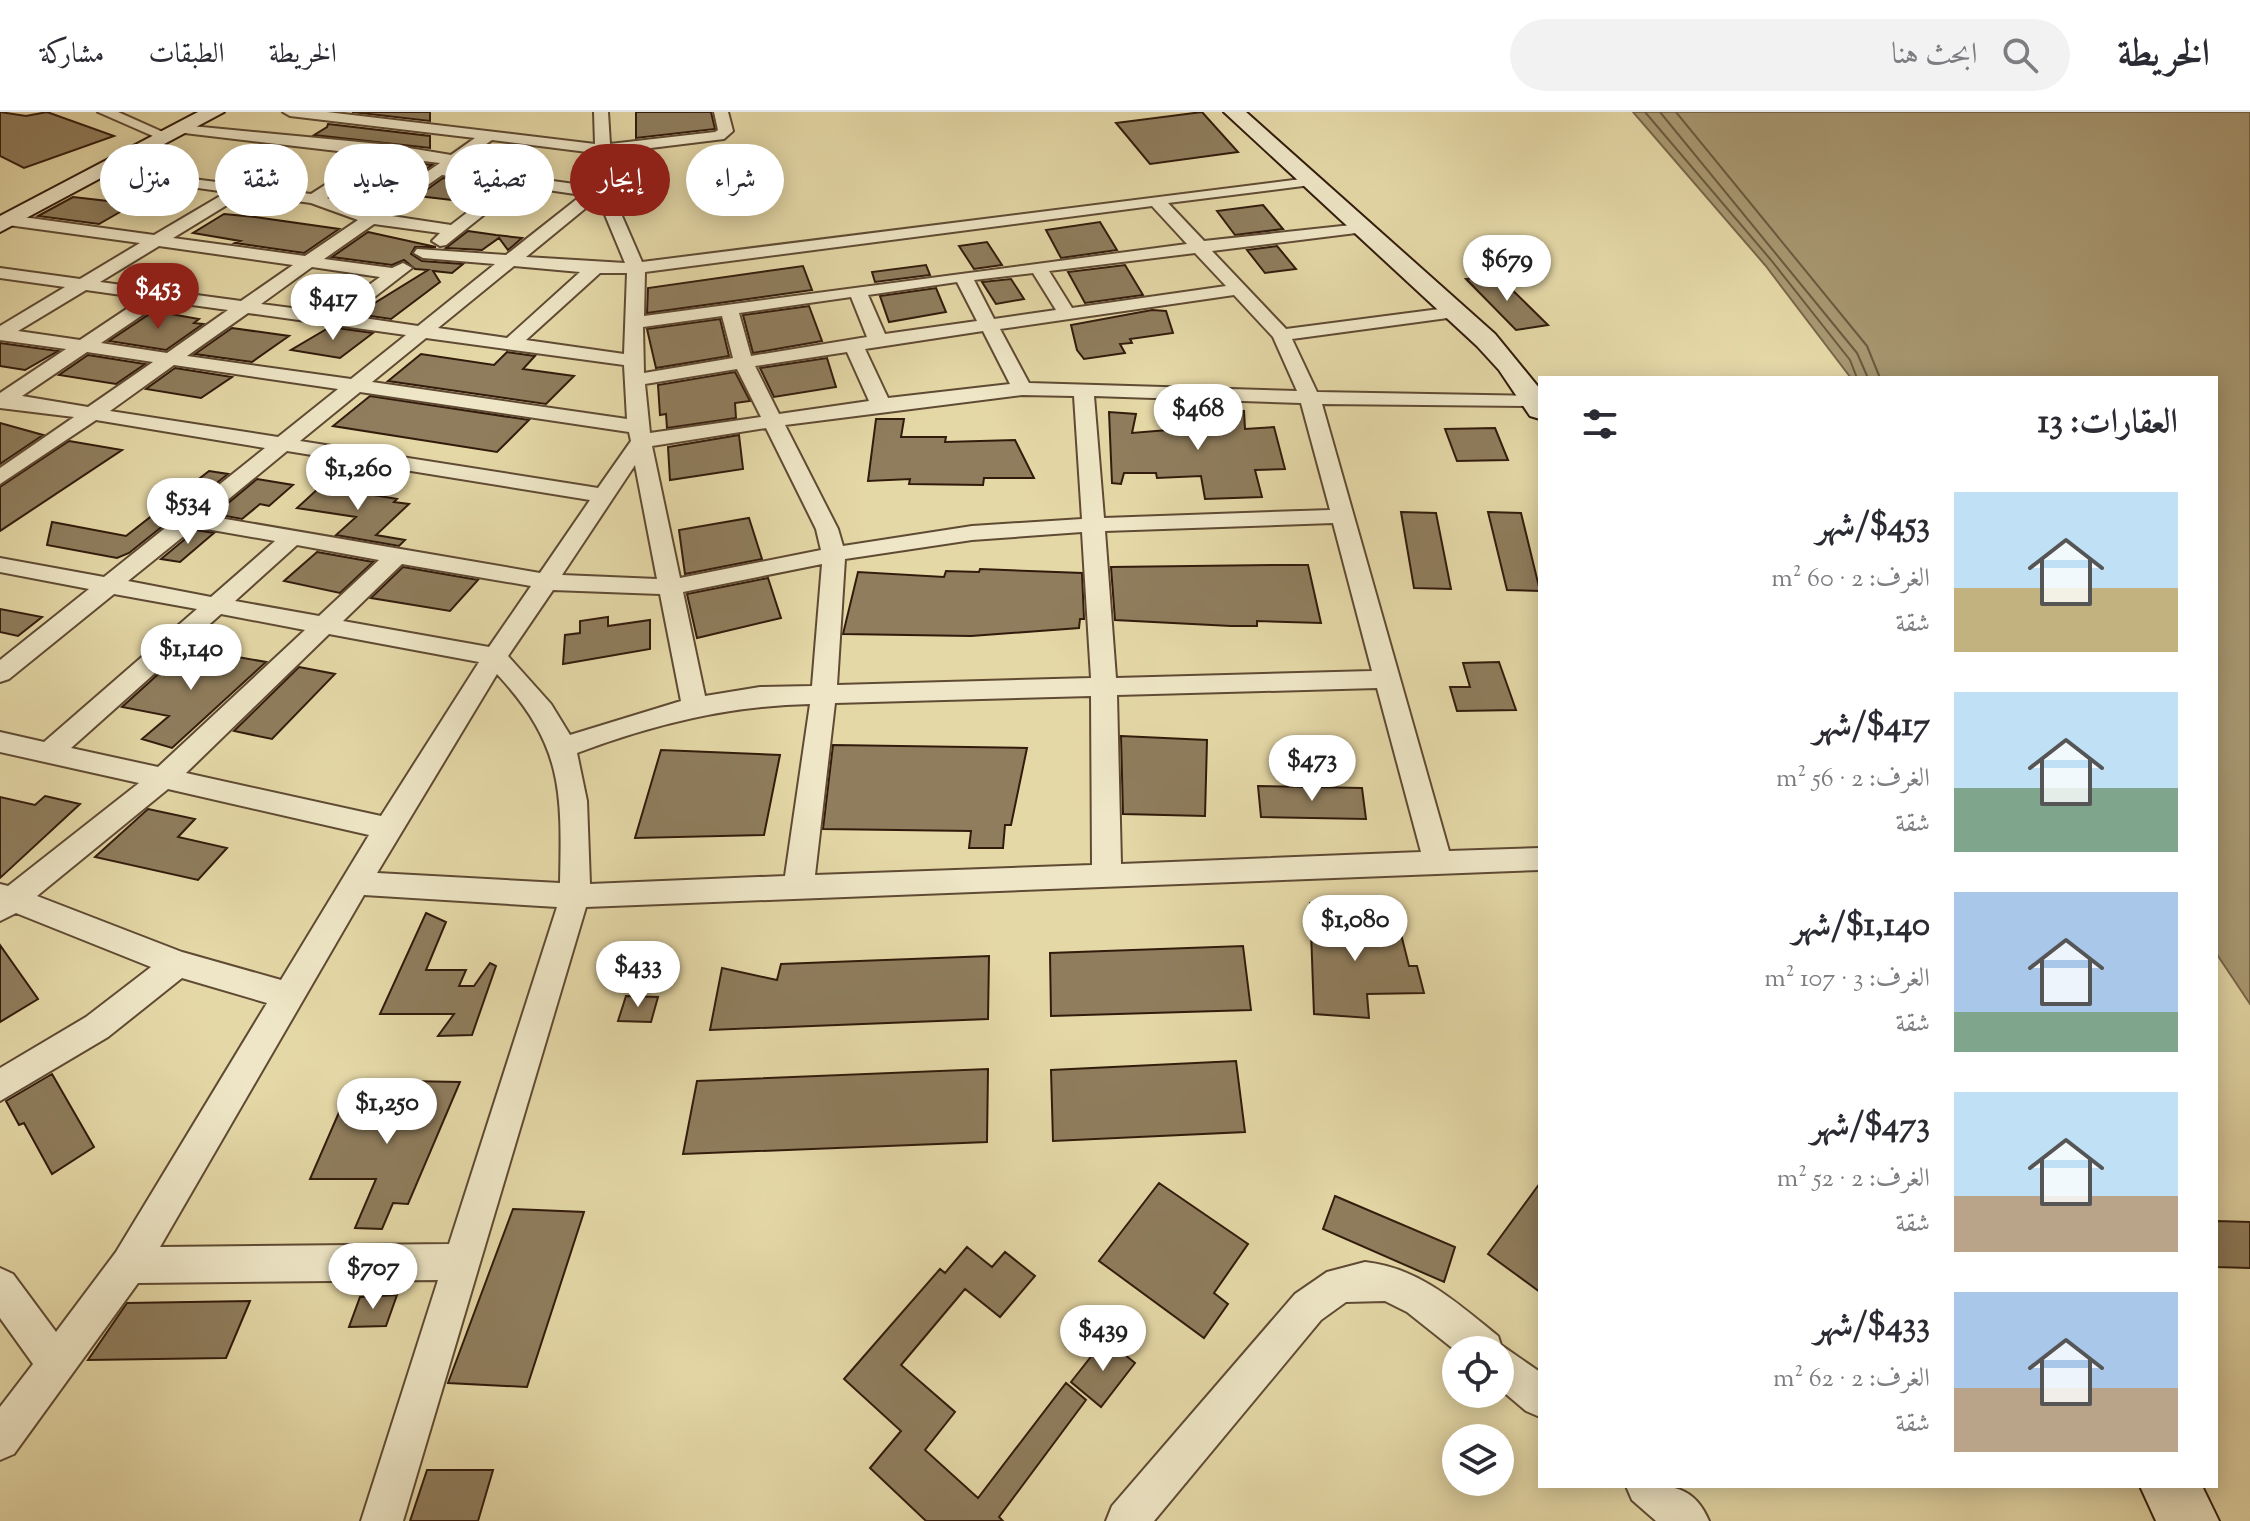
<!DOCTYPE html>
<html lang="ar">
<meta charset="utf-8">
<style>
body{margin:0;font-family:"Sorts Mill Goudy",Amiri,serif;background:#f2f2f3;color:#2b2b33;direction:rtl;height:100vh;display:flex;flex-direction:column;font-size:30px;white-space:nowrap}
*{box-sizing:border-box;margin:0}
p{font-size:26px;color:#7c7c81}
.icon{flex:none;width:44px;height:44px;fill:none;stroke:currentColor;stroke-width:2;stroke-linecap:round;stroke-linejoin:round}
.map{position:relative;flex:1;overflow:hidden;direction:ltr}
.panel{position:absolute;left:1538px;top:264px;width:680px;height:1112px;display:flex;flex-direction:column;background:#fff;border-radius:0px;box-shadow:0 4px 20px #0003;direction:rtl}
.panel>*{flex:none}
.top-card{position:absolute;left:24px;top:32px;width:760px;height:72px;direction:rtl;display:flex;gap:16px}
.buttons{position:absolute;left:1442px;top:1224px;display:grid;gap:16px}
.buttons a{display:grid;place-items:center;width:72px;height:72px;border-radius:50%;background:#fff;box-shadow:0 4px 20px #0003;font-size:40px}
.price{position:absolute;translate:-50% -68px;padding:0 18px;border-radius:28px;background:#fff;color:#222;font-size:26px;line-height:52px;filter:drop-shadow(0 2px 4px #0008)}
.price::after{content:'';position:absolute;left:50%;top:48px;width:24px;height:18px;margin-left:-12px;background:inherit;clip-path:polygon(0 0,100% 0,50% 100%)}
.price.on{background:#8f2418;color:#fff}
ul{padding:0;list-style:none}
li{display:flex;align-items:center;gap:24px;height:200px;padding:0 40px}
li span{display:grid;place-items:center;flex:none;width:224px;height:160px;border-radius:0px;color:#555}
li>.icon{margin-inline-start:auto}
span .icon{width:96px;height:96px;fill:#fffc;stroke-width:1}
li b{font-size:34px}
h2{display:flex;justify-content:space-between;align-items:center;height:96px;padding:0 40px;font-size:34px}
.chip{padding:0 28px;border-radius:36px;background:#fff;box-shadow:0 4px 20px #0003;font-size:28px;line-height:72px}
.chip.on{background:#8f2418;color:#fff}
header{display:flex;align-items:center;gap:48px;box-sizing:border-box;height:112px;padding:0 40px;background:#fff;border-bottom:2px solid #e1e1e2}
header strong{font-size:38px}
nav{display:flex;gap:44px;margin-inline-start:auto;font-size:28px}
.search{width:560px;height:72px;background:#f2f2f3;display:flex;align-items:center;gap:20px;box-sizing:border-box;padding:0 28px;border-radius:44px;color:#7c7c81;font-size:30px}
.map>svg:first-child{display:block}
.water{fill:#a89872;stroke:#796649;stroke-width:2}
.lines{fill:none;stroke-linecap:round;stroke-linejoin:round}
.shore{stroke:#6d5a3f;stroke-width:2}
.building{fill:#8f7d5d;stroke:#321b0c;stroke-width:2}
.street-casing{stroke:#5f4a33;stroke-width:4}
.secondary-casing{stroke:#321b0c;stroke-width:4}
.street{fill:#eee6c6;fill-rule:evenodd}
.secondary{fill:#eee6c6;fill-rule:evenodd}
</style>
<header>
<strong>الخريطة</strong>
<div class="search"><svg class="icon" aria-label="search" viewBox="0 0 24 24"><circle cx="10" cy="10" r="6"/><path d="M15 15l6 6"/></svg>ابحث هنا</div>
<nav><a>الخريطة</a><a>الطبقات</a><a>مشاركة</a></nav>
</header>
<div class="map">
<svg width="2250" height="1409" viewBox="0 0 2250 1409">
<rect width="100%" height="100%" fill="#e5d8a7"/>
<filter id="stains"><feTurbulence type="fractalNoise" baseFrequency=".0025" numOctaves="4"/><feColorMatrix values="0 0 0 0 .2 0 0 0 0 .09 0 0 0 0 .02 0 0 0 .5 -.17"/></filter>
<radialGradient id="worn" r=".72"><stop offset=".6" stop-color="#630" stop-opacity="0"/><stop offset="1" stop-color="#630" stop-opacity=".3"/></radialGradient>
<path class="water" d="M1633,0h617v892l-34,-51v-575h-365l-86,-113z"/>
<g class="lines">
<path class="shore" d="M1645,0l126,148 79,100 7,18
M1660,0l197,241 11,25
M1676,0l191,234 13,32"/>
</g>
<path class="building" d="M0,0l26,4 21,-4 67,24 -90,32 -24,-12z
M352,0h78v9z
M636,0h75l4,17 -79,9z
M1202,0l36,40 -88,12 -34,-41z
M328,12l102,12v12l-116,-13 13,-8z
M481,39l50,6 -21,15 -49,-7z
M391,48l41,5 -25,17 -24,-4 25,-15z
M443,66l49,7 -23,17 -51,-6z
M73,85l61,7 -35,20 -61,-8z
M1263,93l20,24 -48,6 -18,-24z
M224,102l31,3 84,12 -35,24 -69,-10 5,-2 -47,-8z
M1100,110l17,28 -56,8 -15,-28z
M468,119l28,4 26,3 -14,12 -9,-12 -17,12 -36,-2z
M368,120l68,15h-21l-4,7 11,7 41,3 -11,9 -19,-2 7,11 -49,37 -34,-5 71,-44 -13,-1 -11,-9 -12,5 -60,-8z
M987,130l15,23 -28,4 -15,-23z
M1277,134l19,23 -31,4 -18,-23z
M926,153l4,10 -55,7 -3,-10z
M1125,153l18,30 -58,8 -17,-31z
M803,154l9,24 -165,23 1,-25z
M1498,164l50,49 -32,5 -50,-51z
M1011,167l13,20 -28,5 -14,-22z
M936,176l10,24 -57,10 -9,-26z
M809,194l13,35 -69,12 -10,-38z
M1152,198l14,1 7,22 -43,6 2,4 -12,1 5,9 -41,6 -7,-9 -6,-25z
M154,199l45,8 -5,4 9,1 -37,26 -57,-9z
M720,207l9,37 -73,12 -9,-39z
M330,215l43,6 -33,25 -49,-8z
M232,216l57,8 -37,26 -57,-8z
M0,231l58,8 -33,19 -25,-4z
M507,240l28,4 -12,13 51,7 -28,28 -158,-23 33,-27 73,11z
M88,243l57,9 -29,20 -57,-9z
M827,246l9,29 -62,10 -14,-29z
M175,256l57,9 -31,21 -55,-9z
M735,260l15,29 -15,2 1,15 -69,10 -1,-14 -6,1 -2,-30z
M370,284l159,24 -32,32 -164,-26z
M1192,297l52,2 1,18 29,-2 11,42 -30,1 7,27 -57,2 -4,-23 -44,2 -1,-5h-32l-3,11 -9,-1 -3,-71 27,2 -4,19 60,-5z
M876,307h28l-3,18h45l-1,5 70,-2 19,38h-50l-1,7 -74,-1 1,-5 -42,2z
M0,311l43,12 -43,29z
M1495,316l13,32 -51,1 -12,-32z
M739,323l4,34 -73,11 -2,-33z
M69,329l53,9 -122,81v-44z
M209,359l19,3 -99,79 -12,5 -70,-13 5,-23 74,14z
M257,367l36,6 -24,21 -9,-2 -18,15 -27,-5z
M321,374l76,13 -3,3 15,2 -33,31 29,5 -6,6 -63,-11 20,-18 -59,-9z
M1401,400l35,1 15,76 -37,-1z
M1488,400l33,1 19,78 -33,-1z
M749,406l13,41 -77,15 -6,-44z
M196,418l18,3 -34,29 -19,-3z
M317,440l56,10 -33,31 -56,-12z
M1279,453h29l13,58 -64,-2v5h-26l-116,-6 -4,-53z
M403,455l75,13 -28,31 -79,-13z
M980,457l102,4 2,46h-4l-1,9 -108,8 -128,-2 15,-62 86,5 2,-6 33,1z
M768,466l13,40 -84,20 -10,-44z
M0,497l42,8 -24,19 -18,-4z
M608,505v9l42,-6v29l-87,15 2,-29 15,-2v-12z
M187,536l79,14 -94,86 -30,-9 27,-23 -47,-9z
M1499,550l17,48 -59,1 -7,-24h20l-7,-24z
M299,555l36,7 -63,65 -38,-8z
M1121,624l86,4 -2,76 -82,-2z
M833,633l194,3 -16,77h-6l-2,23h-34l2,-17 -148,-2z
M661,638l119,5 -16,80 -129,3z
M1258,674l104,2 4,31 -105,-2z
M45,684l35,8 -80,74v-81l35,8z
M148,697l47,10 -17,18 49,11 -29,32 -103,-23z
M1310,791l51,3 2,30 38,-2 8,32h8l7,27 -57,1 2,24 -55,-4z
M426,801l20,9 -20,48h40l-7,16h15l16,-23 6,3 -24,69 -34,1 16,-22h-74z
M0,833l38,54 -38,23z
M1243,834l8,64 -200,6 -1,-63z
M989,844l-1,63 -278,11 12,-62 55,12 4,-16z
M626,884l32,1 -7,25 -33,-1z
M1236,949l9,71 -192,9 -2,-71z
M988,957l-1,73 -304,12 14,-73z
M52,962l42,73 -42,27 -28,-51 -5,2 -13,-24z
M406,969l54,1 -52,122 -15,-1 -11,26 -27,-1 21,-49h-66l30,-69h46z
M1159,1071l89,61 -34,49 14,11 -24,34 -105,-77z
M1540,1071v109l-52,-38z
M1335,1084l120,51 -11,35 -121,-53z
M513,1097l71,3 -57,175 -79,-4z
M2216,1109l34,1v46l-34,-1z
M967,1135l25,20 13,-15 30,24 -35,41 -35,-28 -64,76 54,47 -30,38 53,48 88,-115 20,17 -87,117 4,4h-77l-56,-53 31,-37 -57,-52 96,-110 5,4z
M397,1183l-11,31 -37,1 11,-30z
M250,1189l-24,57 -138,2 39,-57z
M1105,1227l30,24 -34,44 -30,-25z
M427,1358h66l-15,51h-68z"/>
<g class="lines">
<g class="street-casing">
<path id="street" d="M98,0h20l56,25 -12,3z
M283,0h44l268,32 -1,-32h14l2,32 105,-12 3,-2 -4,-18h14l5,19 -9,8 -114,14 2,40 30,69 675,-85 2,3 -8,5 -143,18 36,38 166,-18v8l-6,1 -152,19 74,78 169,-22 9,5 -9,5 -163,22 25,53 223,4v8l-6,2 -212,-2 127,447 91,-3v22l-954,37 -183,614h-42l77,-241 -300,3 -124,171 -14,6v-53l33,-43 -33,-46v-50l13,6 43,58 60,-80 151,-249 -85,-25 -74,59 -108,64v-33l86,-51 65,-50 -135,-54 -16,8v-37l8,2 131,-103 -139,-31v-20l44,10 153,-133 -83,-15 -105,85 -9,3v-22l89,-71 -89,-17v-14l104,19 161,-129 -169,-28 -96,64v-16l74,-51 -74,-9v-15l66,-44 -66,-9v-14l65,-39 -65,-9v-10l80,11 60,-36 -132,-18 -8,-5 8,-5 146,20 73,-43 -124,-17 -8,-5 3,-3 213,27 61,-39 -196,-23v-6l5,-1 210,20 60,10 24,-17 -185,-22zM492,28l103,13 1,34 -143,-20zM390,45l50,6 -72,49 -41,-14zM442,63l62,9 -53,41 -66,-10zM520,74l62,9 -76,60 -89,-6 -3,4 9,5 72,6 -77,62 -68,-10 62,-48 -9,-5 -11,5 -68,-9 50,-35 66,9 -8,8 8,5 6,-1zM245,82l66,9 47,17 -53,36 -132,-18zM598,86l27,65 -99,-6zM1152,94l35,38 -543,72 1,-44zM159,134l134,19 -52,36 -141,-19zM1195,141l31,33 -154,22 -23,-37zM514,154l66,6 -73,66 -69,-10zM312,155l68,10 -50,36 -69,-9zM600,161h27l-3,81 -98,-14zM1033,161l23,37 -62,9 -20,-39zM957,170l20,39 -92,13 -17,-39zM86,178l57,8 -63,42 -62,-9zM1234,183l39,42 24,54 -268,-8 -29,-54zM851,185l16,40 -116,19 -12,-43zM163,189l65,9 -61,43 -66,-10zM248,201l158,22 -55,44 -164,-23zM722,204l11,42 -89,15 -1,-46zM983,219l27,53 -122,14 -23,-49zM426,226l198,27 3,54 -255,-37zM87,240l66,10 -65,45 -66,-11zM847,240l22,49 -90,13 -24,-48zM174,253l164,24 -60,48 -168,-26zM737,257l24,48 -111,16 -5,-49zM360,280l269,40 2,9 -33,47 -298,-47zM1022,283l52,1 8,123 -110,7 -129,20 -5,-17 -53,-104zM1094,284l207,7 29,107 -226,8zM766,316l50,101 5,21 -141,28 -28,-132zM287,339l303,49 -50,73 -332,-57zM635,353l22,114 -95,-4zM1333,411l39,148 -256,7 -11,-147zM195,415l80,14 -64,56 -83,-16zM1082,420l9,146 -254,7 8,-126 127,-19zM297,433l82,15 -60,56 -84,-15zM402,452l129,22 -42,61 -146,-26zM822,452l-10,122 -52,1 -55,9 -22,-104zM553,478l107,4 21,107 -111,34 -19,-31 -43,-48zM221,502l84,16 -147,137 -87,-19zM329,522l150,28 -98,154 -195,-43zM497,562c66,71 65,117 63,209l-183,-10zM1377,576l44,164 -300,12 -4,-169zM1091,584l1,169 -277,10 20,-172zM810,592l-25,172 -195,8 -3,-83 -10,-48c77,-29 151,-47 233,-49zM168,677l201,46 -88,145 -99,-28 -145,-56zM364,783l193,12 -108,337 -289,3z
M1365,1150c55,6 92,41 133,74l3,9 39,27v45l-14,-6 -26,-22v-39l-44,1 -49,-39 -22,-11 -39,1 -25,18 -167,201h-48l6,-15 183,-212 32,-22z
M1626,1374c37,0 66,-6 83,35h-53l-24,-21z"/>
</g>
<g class="secondary-casing">
<path id="secondary" d="M198,0h26l-224,120v-16z
M1224,0h22l249,222 45,55v30l-10,-3 -31,-46 -22,-24z
M2140,1374h62l17,35h-63z"/>
</g>
<use href="#street" class="street"/>
<use href="#secondary" class="secondary"/>
</g>
<rect width="100%" height="100%" filter="url(#stains)"/>
<rect width="100%" height="100%" fill="url(#worn)"/>
</svg>
<div class="buttons">
<a><svg class="icon" aria-label="locate" viewBox="0 0 24 24"><circle cx="12" cy="12" r="6"/><path d="M12 2v4M12 18v4M2 12h4M18 12h4"/></svg></a>
<a><svg class="icon" aria-label="layers" viewBox="0 0 24 24"><path d="M12 4l9 5-9 5-9-5zM3 14l9 5 9-5"/></svg></a>
</div>
<b class="price" style="left:1507px;top:191px">$679</b>
<b class="price on" style="left:158px;top:219px">$453</b>
<b class="price" style="left:333px;top:230px">$417</b>
<b class="price" style="left:1198px;top:340px">$468</b>
<b class="price" style="left:358px;top:400px">$1,260</b>
<b class="price" style="left:188px;top:434px">$534</b>
<b class="price" style="left:191px;top:580px">$1,140</b>
<b class="price" style="left:1312px;top:691px">$473</b>
<b class="price" style="left:1355px;top:851px">$1,080</b>
<b class="price" style="left:638px;top:897px">$433</b>
<b class="price" style="left:387px;top:1034px">$1,250</b>
<b class="price" style="left:373px;top:1199px">$707</b>
<b class="price" style="left:1103px;top:1261px">$439</b>
<div class="top-card">
<a class="chip">شراء</a>
<a class="chip on">إيجار</a>
<a class="chip">تصفية</a>
<a class="chip">جديد</a>
<a class="chip">شقة</a>
<a class="chip">منزل</a>
</div>
<section class="panel">
<h2>العقارات: 13<svg class="icon" aria-label="filters" viewBox="0 0 24 24"><path d="M4 7h16M4 17h16"/><circle cx="9" cy="7" r="2"/><circle cx="15" cy="17" r="2"/></svg></h2>
<ul>
<li><span style="background:linear-gradient(#bfe0f5 60%,#c2b280 0)"><svg class="icon" aria-label="home" viewBox="0 0 24 24"><path d="M3 11l9-7 9 7M6 9v11h12V9"/></svg></span><div><b>$453/شهر</b><p>الغرف: 2 · 60 m²</p><p>شقة</p></div></li>
<li><span style="background:linear-gradient(#bfe0f5 60%,#7fa58c 0)"><svg class="icon" aria-label="home" viewBox="0 0 24 24"><path d="M3 11l9-7 9 7M6 9v11h12V9"/></svg></span><div><b>$417/شهر</b><p>الغرف: 2 · 56 m²</p><p>شقة</p></div></li>
<li><span style="background:linear-gradient(#a9c7e8 75%,#7fa58c 0)"><svg class="icon" aria-label="home" viewBox="0 0 24 24"><path d="M3 11l9-7 9 7M6 9v11h12V9"/></svg></span><div><b>$1,140/شهر</b><p>الغرف: 3 · 107 m²</p><p>شقة</p></div></li>
<li><span style="background:linear-gradient(#bfe0f5 65%,#b9a48a 0)"><svg class="icon" aria-label="home" viewBox="0 0 24 24"><path d="M3 11l9-7 9 7M6 9v11h12V9"/></svg></span><div><b>$473/شهر</b><p>الغرف: 2 · 52 m²</p><p>شقة</p></div></li>
<li><span style="background:linear-gradient(#a9c7e8 60%,#b9a48a 0)"><svg class="icon" aria-label="home" viewBox="0 0 24 24"><path d="M3 11l9-7 9 7M6 9v11h12V9"/></svg></span><div><b>$433/شهر</b><p>الغرف: 2 · 62 m²</p><p>شقة</p></div></li>
</ul>
</section>
</div>
